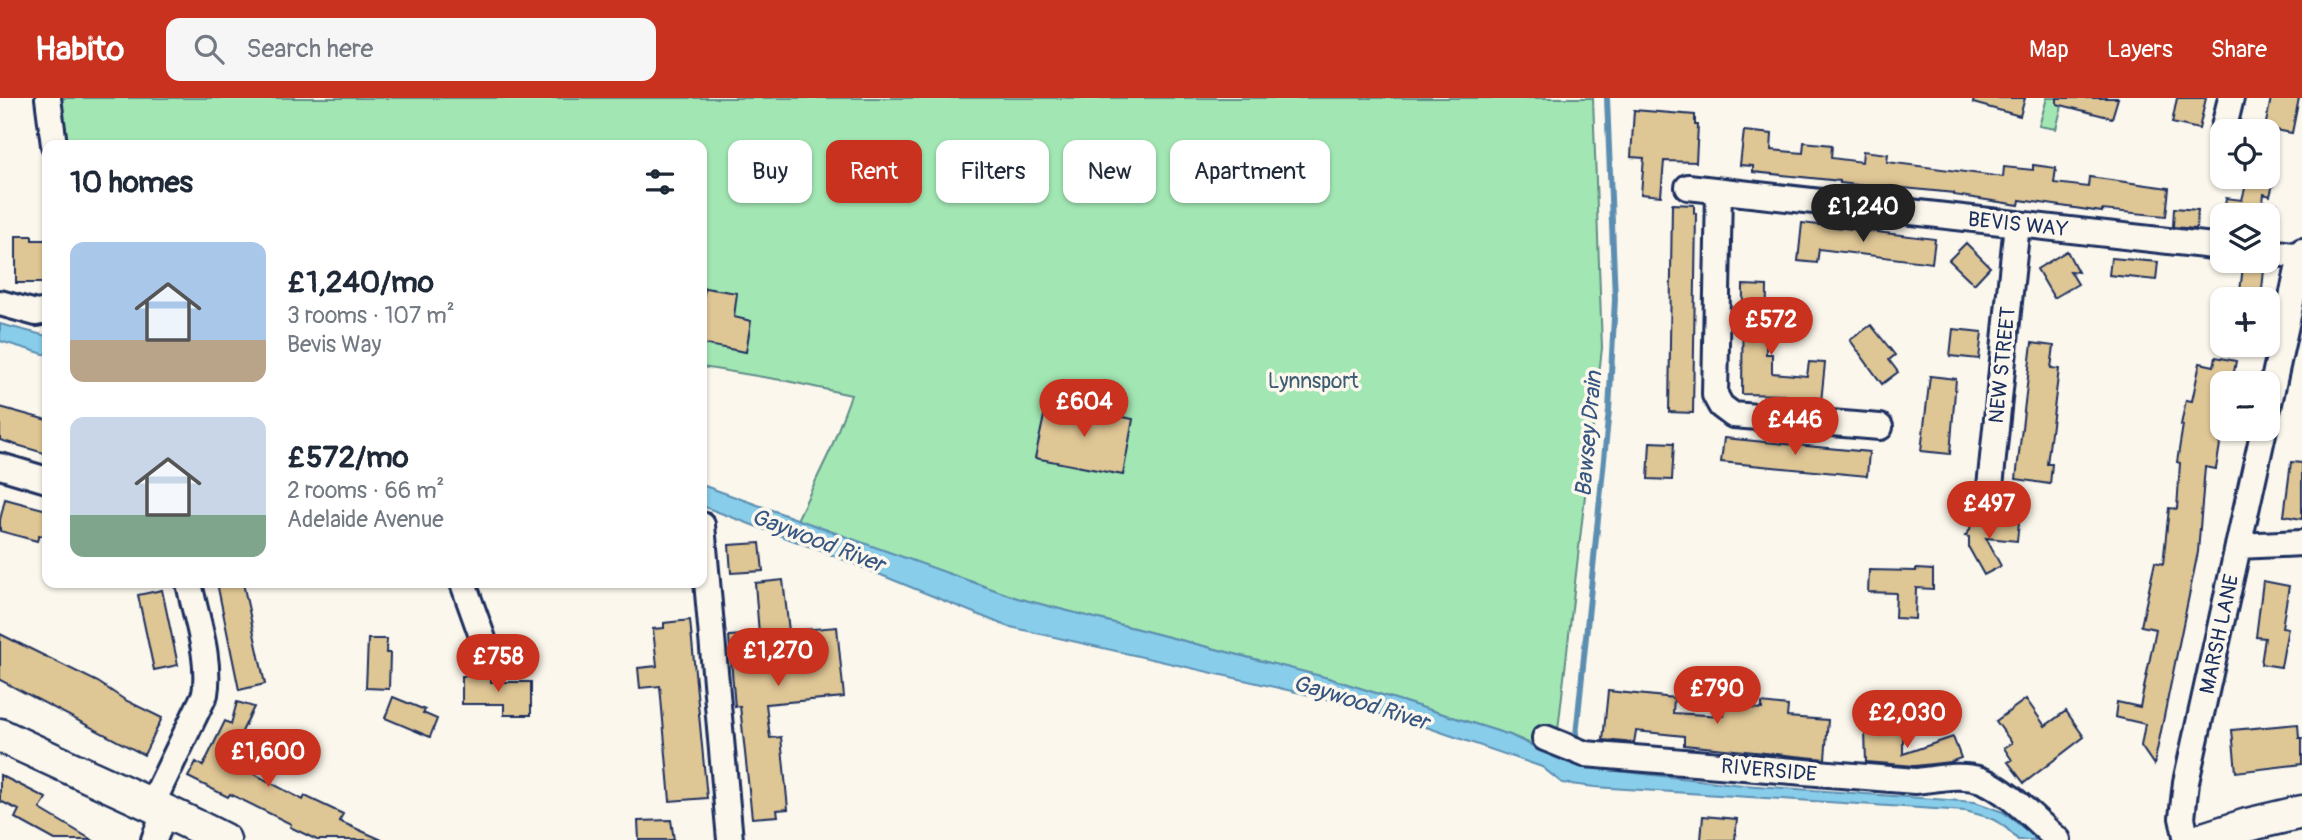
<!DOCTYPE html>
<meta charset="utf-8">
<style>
body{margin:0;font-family:Pangolin,sans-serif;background:#f6f6f7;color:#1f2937;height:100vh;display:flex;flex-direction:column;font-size:26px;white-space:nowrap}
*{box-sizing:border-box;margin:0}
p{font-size:23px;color:#747a83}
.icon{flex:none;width:38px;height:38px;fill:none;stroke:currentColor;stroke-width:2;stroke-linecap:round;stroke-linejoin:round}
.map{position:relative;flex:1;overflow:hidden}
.side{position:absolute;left:42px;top:42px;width:665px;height:448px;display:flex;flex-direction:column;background:#fff;border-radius:14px;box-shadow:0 2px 5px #0004}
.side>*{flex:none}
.hud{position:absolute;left:728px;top:42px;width:665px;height:63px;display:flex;gap:14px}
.tools{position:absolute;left:2210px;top:21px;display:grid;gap:14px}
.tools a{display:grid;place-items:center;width:70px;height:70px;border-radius:14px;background:#fff;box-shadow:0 2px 5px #0004;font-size:35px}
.price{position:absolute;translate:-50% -60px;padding:0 16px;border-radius:24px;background:#c8321e;color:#fff;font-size:23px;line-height:46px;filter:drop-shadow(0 2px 4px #0008)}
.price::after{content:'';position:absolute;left:50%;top:42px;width:21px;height:16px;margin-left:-10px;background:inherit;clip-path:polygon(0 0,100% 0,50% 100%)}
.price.selected{background:#222;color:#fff}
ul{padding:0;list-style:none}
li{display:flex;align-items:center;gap:21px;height:175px;padding:0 28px}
li span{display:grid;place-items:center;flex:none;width:196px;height:140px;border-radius:14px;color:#555}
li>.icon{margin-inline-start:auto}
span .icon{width:84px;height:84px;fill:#fffc;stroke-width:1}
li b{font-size:30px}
h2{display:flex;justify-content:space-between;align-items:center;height:84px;padding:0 28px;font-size:30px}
.tag{padding:0 24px;border-radius:14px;background:#fff;box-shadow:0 2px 5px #0004;font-size:24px;line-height:63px}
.tag.selected{background:#c8321e;color:#fff}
header{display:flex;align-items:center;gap:42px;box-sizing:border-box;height:98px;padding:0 35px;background:#c8321e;color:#fff}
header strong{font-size:33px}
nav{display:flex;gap:38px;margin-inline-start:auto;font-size:24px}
.search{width:490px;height:63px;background:#f6f6f7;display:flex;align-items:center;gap:18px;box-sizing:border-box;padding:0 24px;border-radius:14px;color:#747a83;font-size:26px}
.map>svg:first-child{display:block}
.green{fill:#a2e7b3;stroke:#5e8b88;stroke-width:2}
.water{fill:#88cde9;stroke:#5c8eb1;stroke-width:2}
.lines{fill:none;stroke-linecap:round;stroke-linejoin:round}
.stream{stroke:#5c8eb1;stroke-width:6}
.building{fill:#dfc695;stroke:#1b2f5e;stroke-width:2}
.minor-casing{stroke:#1b2f5e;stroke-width:30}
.major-casing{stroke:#1b2f5e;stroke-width:37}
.minor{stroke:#fbf7ec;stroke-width:24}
.major{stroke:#fbf7ec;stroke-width:32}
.labels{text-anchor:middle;stroke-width:7;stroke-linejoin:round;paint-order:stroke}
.street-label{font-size:21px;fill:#1b2f5e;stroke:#fbf7ec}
.park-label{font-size:21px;fill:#3d5d73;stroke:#fbf7ec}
.water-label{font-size:23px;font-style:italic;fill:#365681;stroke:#fbf7ec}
</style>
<header>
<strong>Habito</strong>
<div class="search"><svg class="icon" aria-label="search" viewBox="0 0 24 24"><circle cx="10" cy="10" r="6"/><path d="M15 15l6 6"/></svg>Search here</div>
<nav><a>Map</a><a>Layers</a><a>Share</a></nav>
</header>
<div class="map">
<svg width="2302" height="742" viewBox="0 0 2302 742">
<rect width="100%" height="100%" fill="#fbf7ec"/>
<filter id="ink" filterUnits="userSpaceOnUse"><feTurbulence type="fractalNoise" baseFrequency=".0143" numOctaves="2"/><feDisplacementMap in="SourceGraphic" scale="14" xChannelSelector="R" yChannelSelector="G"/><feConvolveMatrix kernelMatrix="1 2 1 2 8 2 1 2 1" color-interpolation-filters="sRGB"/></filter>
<g filter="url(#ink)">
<path class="green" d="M61,0h1532l9,250 -44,382 -15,19 -33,-14 -182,-57 -311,-80 -220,-78 33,-69 21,-56 -64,-14 -85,-14v-222h-634z
M2047,0h17l-8,31 -17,-3z"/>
<path class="water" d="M0,226l47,12v19l-47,-14z
M702,387l315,113 311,80 182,57 56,27 33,7 144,16 232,17 28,10 36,28h-21c-17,-20 -28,-23 -53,-29l-370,-24 -33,-4 -20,-16 -113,-39 -93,-27 -330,-75 -174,-71 -130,-49z"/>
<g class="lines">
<path class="stream" d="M1575,647l34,-335 6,-111 -8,-201"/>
</g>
<path class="building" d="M1974,0h51l-5,18 -47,-13z
M2057,0h61l-6,20 -55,-14z
M2177,0h29l-7,31 -27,-6z
M2271,0h28l-7,35 -27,-5z
M1634,12l61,5v10h3l-2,37 -32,-1 -3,35 -20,-2 3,-36 -13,-1z
M1744,33l28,3 -1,16 32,3 1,-11 28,3 -1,13 31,4 1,-11 25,3 -1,8 116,15 1,-10 29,3v-5l23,3 -2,15 34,4 1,-10 80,11 -3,28 -64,-6v2l-82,-12 -1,5 -65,-10v-2l-70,-7v2l-44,-5v-2l-87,-9v-6l-13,-1z
M2248,79h27l-5,19 -6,-2 -1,8 14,2 -1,11h-52l2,-17 16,2z
M1672,106l22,1v8h2l-3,200 -24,-1z
M2174,110l24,2 -2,19 -23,-2z
M1802,125l133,16 -3,24 -113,-14 -2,14 -19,-2z
M16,138h16v4h14v43h-30z
M1966,145l24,24 -16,17 -25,-24z
M2067,153l11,21 -8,-1 8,13 -24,14 -17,-29z
M2111,160l47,4 -2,18 -47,-5z
M2243,169l21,3 -3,29h-22z
M1743,187l24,1 -1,68h6v19l35,3 2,-14 16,1 -4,39 -37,-4 1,-3 -43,-1z
M705,190l32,5 -3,24 17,4 -5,31 -44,-8v-40z
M1871,227l24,30 -6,5 9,12 -16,12 -32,-44z
M1953,231l29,3 -3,27 -29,-3z
M2032,245l22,3 -3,22 8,1 -12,95h5l-2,20 -34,-5z
M2216,259l20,4 -4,22h-10v49l-6,37 -11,-2 -7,85 -44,213 -13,-19 4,-22 -30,-7 2,-15 23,5 16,-78 -15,-3 14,-64 8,2 6,-56 8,1 3,-46 -3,-1 6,-37h-2l5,-25 6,1 8,-38 14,3z
M1930,278l26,3 -6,75 -29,-3z
M1047,304l86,17 -10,56 -88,-17z
M0,309l47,13v34l-47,-14z
M1724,340l145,14 -2,24 -146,-14z
M1650,344l24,1 -2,37 -24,-1z
M2291,364l11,1v56l-18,-3z
M5,401l42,11v27l-8,-2 -2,6 -37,-10v-11z
M1972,416l5,9 6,-4 36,3 -2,19 -31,-3 15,28 -17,9 -15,-27v-11l-4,-1 5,-6z
M760,445l3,28 -32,2 -2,-28z
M1916,471l17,1v19l-17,-1 -1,31 -20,-1 1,-25 -28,-1 1,-22 47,1z
M783,482l6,51 48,-4 7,70 -78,7 4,34 11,-1 7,72 -11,1 1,6 -26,2 -12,-112 -5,1 -6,-71 30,-2 -4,-51z
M2263,483l26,5 -7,41 6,1 -7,39 -20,-3 4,-26 -9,-1z
M217,485h26l22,101 -26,6z
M162,492l16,75 -24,5 -16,-75z
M690,522l17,178 -37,3 -10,-115 -20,2 -2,-20 19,-2 -4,-37 11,-1v-5z
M0,536l98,48 27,18 37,18 -18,37 -144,-75z
M368,541h19l-1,14h4l-1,36 -23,-1z
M462,578h29v6h40v33h-27v-11h-42z
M1608,593l66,7 -1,15 50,3 1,-10 38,3v-6l26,3 -1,11 41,3 -3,39 -141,-14v-9l-48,-5 -2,12 -31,-3z
M393,599l32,13 -2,3 14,6 -7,18 -45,-19z
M2026,601l19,27 21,-15 18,26 -60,46 -16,-21 4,-2 -8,-12 8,-5 -16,-22z
M237,604l17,5 -26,53 75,40 2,-4 38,18 -4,7 43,19h-65l-27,-13 1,-3 -61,-30 -2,3 -40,-20 8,-15 7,4 22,-45 6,3z
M2298,626l1,14h3v26l-66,8 -4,-42z
M1865,633h38v23l50,-17 8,21 -11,4 -35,4 -49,-4z
M0,677l46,23 -6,11 52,31h-37l-40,-22 4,-8 -19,-9z
M1703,718l34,3 -2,21h-34z
M671,722l3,20h-35l-1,-19z"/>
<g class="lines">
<g class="minor-casing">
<path id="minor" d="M48,0l6,47
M2223,33l8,-33
M1688,89l534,60
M1719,93l-4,204 6,11 12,9 147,12
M2268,154l33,4
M0,205l36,10 11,-2
M2268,310l34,-157
M0,368l47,14
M1988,408l29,-282
M702,427l28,315
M2238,448l64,-3
M463,485l20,56
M1545,640l40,16 330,27c21,-2 46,-8 66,-1 26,9 56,42 77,60
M152,706l53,-110c6,-36 -9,-76 -16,-111
M154,742l11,-30
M2187,742l-5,-22 4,-36 78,-353"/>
</g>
<g class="major-casing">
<path id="major" d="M0,637c74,36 150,67 224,105
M2200,742l47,-15 55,-13"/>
</g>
<use href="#minor" class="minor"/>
<use href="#major" class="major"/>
</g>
</g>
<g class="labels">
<g class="street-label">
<text transform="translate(2018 126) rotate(6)" y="7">BEVIS WAY</text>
<text transform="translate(2002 267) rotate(-84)" y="7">NEW STREET</text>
<text transform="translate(2219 536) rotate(-78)" y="7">MARSH LANE</text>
<text transform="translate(1769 672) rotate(5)" y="7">RIVERSIDE</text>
</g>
<g class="park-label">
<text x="1313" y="290">Lynnsport</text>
</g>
<g class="water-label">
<text transform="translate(1588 336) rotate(-85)" y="8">Bawsey Drain</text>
<text transform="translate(818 442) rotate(21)" y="8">Gaywood River</text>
<text transform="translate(1361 604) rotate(17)" y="8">Gaywood River</text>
</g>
</g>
</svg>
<div class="tools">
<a><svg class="icon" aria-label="locate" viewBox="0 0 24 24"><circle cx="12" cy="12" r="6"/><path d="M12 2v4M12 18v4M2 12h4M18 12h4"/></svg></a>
<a><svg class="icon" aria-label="layers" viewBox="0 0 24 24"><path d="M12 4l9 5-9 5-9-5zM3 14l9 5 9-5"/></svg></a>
<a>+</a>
<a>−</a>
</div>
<b class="price selected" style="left:1863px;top:146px">£1,240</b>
<b class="price" style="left:1771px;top:259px">£572</b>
<b class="price" style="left:1084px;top:341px">£604</b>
<b class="price" style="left:1795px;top:359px">£446</b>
<b class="price" style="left:1989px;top:443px">£497</b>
<b class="price" style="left:778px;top:590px">£1,270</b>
<b class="price" style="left:498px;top:596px">£758</b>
<b class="price" style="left:1717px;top:628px">£790</b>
<b class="price" style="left:1907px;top:652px">£2,030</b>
<b class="price" style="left:268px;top:691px">£1,600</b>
<div class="hud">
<a class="tag">Buy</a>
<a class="tag selected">Rent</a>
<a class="tag">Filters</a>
<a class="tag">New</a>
<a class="tag">Apartment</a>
</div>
<section class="side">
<h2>10 homes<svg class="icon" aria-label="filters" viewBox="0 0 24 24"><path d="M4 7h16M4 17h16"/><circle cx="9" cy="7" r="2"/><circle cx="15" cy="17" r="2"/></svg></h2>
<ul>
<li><span style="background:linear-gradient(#a9c7e8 70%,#b9a48a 0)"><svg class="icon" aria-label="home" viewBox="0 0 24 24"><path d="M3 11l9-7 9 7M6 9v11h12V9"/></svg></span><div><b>£1,240/mo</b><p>3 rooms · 107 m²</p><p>Bevis Way</p></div></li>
<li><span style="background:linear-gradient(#c9d6e8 70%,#7fa58c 0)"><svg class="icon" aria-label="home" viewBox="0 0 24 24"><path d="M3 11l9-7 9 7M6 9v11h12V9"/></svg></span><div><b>£572/mo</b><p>2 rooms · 66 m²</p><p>Adelaide Avenue</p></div></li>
</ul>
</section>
</div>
